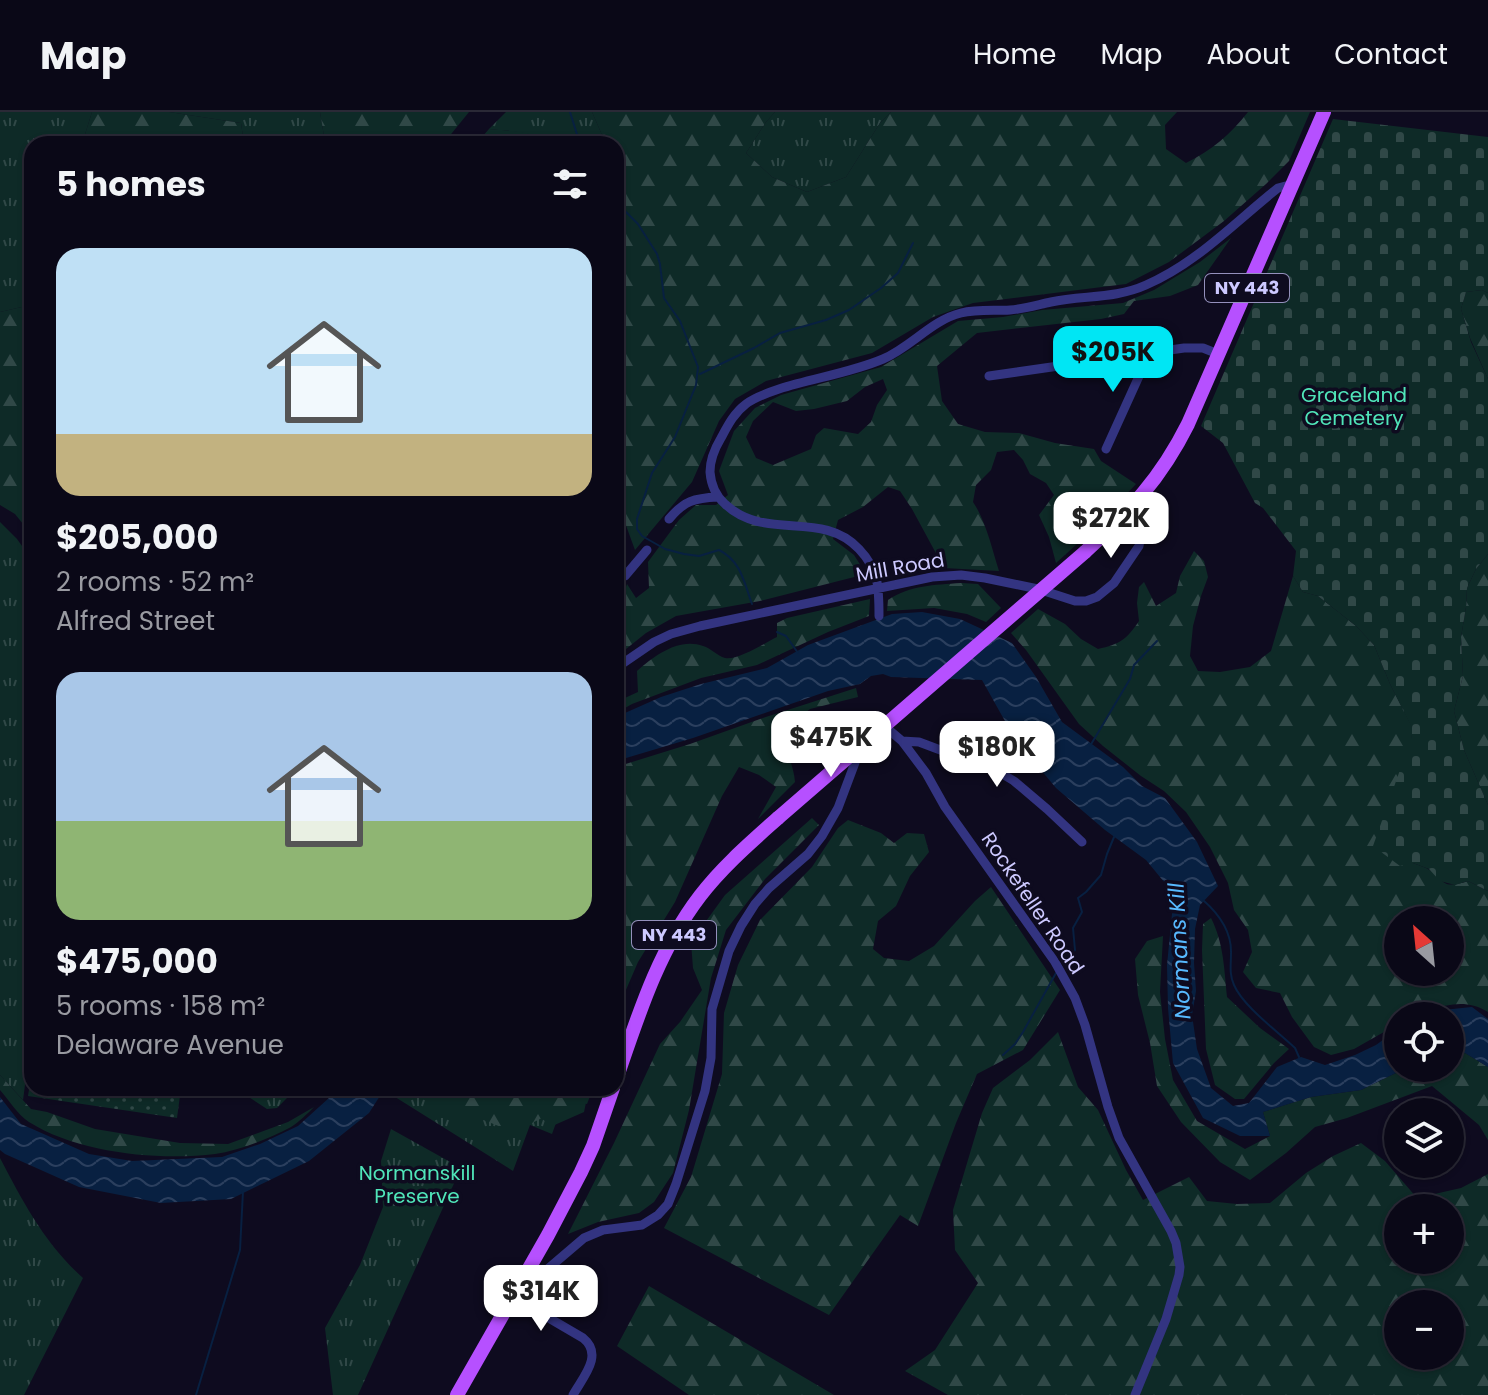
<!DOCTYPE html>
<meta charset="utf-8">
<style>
body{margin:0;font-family:Poppins,sans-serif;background:#181624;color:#f1f3f6;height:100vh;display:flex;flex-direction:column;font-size:30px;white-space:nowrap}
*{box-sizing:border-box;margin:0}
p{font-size:26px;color:#999aa1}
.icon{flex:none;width:44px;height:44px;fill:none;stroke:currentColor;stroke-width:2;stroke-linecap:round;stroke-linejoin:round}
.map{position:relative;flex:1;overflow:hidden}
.panel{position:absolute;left:24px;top:24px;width:600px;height:960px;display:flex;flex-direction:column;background:#0a0817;border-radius:24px;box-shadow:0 2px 6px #0004,0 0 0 2px #2a2936}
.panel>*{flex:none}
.needle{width:52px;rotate:333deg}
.controls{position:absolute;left:1384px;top:794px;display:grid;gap:16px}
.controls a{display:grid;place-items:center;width:80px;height:80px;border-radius:50%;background:#0a0817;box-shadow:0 2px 6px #0004,0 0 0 2px #2a2936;font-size:40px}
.price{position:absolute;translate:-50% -68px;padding:0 18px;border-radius:16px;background:#fff;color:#222;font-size:26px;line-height:52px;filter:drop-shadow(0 2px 4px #0008)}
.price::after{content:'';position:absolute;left:50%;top:48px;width:24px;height:18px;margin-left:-12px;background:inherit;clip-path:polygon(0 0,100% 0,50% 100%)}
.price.current{background:#00e6f4;color:#111}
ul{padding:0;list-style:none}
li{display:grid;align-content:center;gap:16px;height:424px;padding:0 32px}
li span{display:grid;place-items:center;height:248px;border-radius:24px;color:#555}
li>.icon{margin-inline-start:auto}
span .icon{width:144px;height:144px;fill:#fffc;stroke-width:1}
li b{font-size:34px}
h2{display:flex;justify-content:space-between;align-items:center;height:96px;padding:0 32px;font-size:34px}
header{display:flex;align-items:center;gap:48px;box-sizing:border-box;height:112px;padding:0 40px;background:#0a0817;border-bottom:2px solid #2a2936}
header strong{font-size:38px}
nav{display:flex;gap:44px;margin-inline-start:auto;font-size:28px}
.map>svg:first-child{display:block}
.grass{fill:url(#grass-tufts)}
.forest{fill:url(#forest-firs);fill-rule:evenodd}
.cemetery{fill:url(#cemetery-stones)}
.garden{fill:url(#garden-dots)}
.water{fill:url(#water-waves)}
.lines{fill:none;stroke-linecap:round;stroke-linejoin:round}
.stream{stroke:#082041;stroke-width:2}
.minor{stroke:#333481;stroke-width:9}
.primary{stroke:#b650ff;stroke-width:14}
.primary-bridge{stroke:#b650ff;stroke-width:14}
.labels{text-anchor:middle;stroke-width:7;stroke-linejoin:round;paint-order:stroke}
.shield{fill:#0e0b1f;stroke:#9490bc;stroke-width:2}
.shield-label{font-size:18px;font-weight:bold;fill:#cdc9ff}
.park-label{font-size:20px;fill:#50e5b9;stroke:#0e0b1f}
.street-label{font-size:20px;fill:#cdc9ff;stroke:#0e0b1f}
.water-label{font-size:22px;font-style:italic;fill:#57b9ff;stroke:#0e0b1f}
</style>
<header>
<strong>Map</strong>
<nav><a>Home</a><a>Map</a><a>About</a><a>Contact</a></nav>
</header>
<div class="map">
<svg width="1488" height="1283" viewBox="0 0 1488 1283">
<defs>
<pattern id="grass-tufts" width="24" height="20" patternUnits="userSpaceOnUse" patternTransform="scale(2)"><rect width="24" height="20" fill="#0e2a27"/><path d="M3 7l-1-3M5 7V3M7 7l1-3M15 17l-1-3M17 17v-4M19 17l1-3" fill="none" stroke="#304847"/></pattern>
<pattern id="forest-firs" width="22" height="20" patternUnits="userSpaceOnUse" patternTransform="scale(2)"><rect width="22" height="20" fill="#0e2a27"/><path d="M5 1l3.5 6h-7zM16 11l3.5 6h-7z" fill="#304847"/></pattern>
<pattern id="cemetery-stones" width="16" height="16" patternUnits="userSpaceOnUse" patternTransform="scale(2)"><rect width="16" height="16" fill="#0e2a27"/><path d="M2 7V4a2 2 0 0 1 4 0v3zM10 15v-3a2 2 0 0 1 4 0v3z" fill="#304847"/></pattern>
<pattern id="garden-dots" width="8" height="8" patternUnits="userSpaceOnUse" patternTransform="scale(2)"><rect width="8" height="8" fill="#0e2a27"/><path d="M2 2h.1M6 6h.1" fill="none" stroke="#304847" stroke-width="1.8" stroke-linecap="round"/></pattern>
<pattern id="water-waves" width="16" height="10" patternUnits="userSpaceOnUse" patternTransform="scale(2)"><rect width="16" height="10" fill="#082041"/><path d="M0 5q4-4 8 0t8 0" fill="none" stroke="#2b3f5e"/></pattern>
</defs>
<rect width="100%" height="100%" fill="#0e0b1f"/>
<path class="grass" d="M0,0h92l-10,32h-50v173l-6,-11 -26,6z
M169,0h151l4,24 15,8h-95l-3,-21z
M506,0h86l14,32h-56c-14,-13 -42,-13 -61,-15z
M775,0h116l-11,11 -34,54 -39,15 -35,-15 -26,-24 20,-31z
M0,410l17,17 15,21v472l-9,68 -23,-25z
M239,976h58l-20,20 -10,1 -29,-19z
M385,976h208l-6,16 -22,-6 -13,36 -22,-9 -17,46 -129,-81z
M391,1017l70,39 -103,227h-25l-8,-67 35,-63 23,-58 -2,-46z
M0,1046c23,44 45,86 83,120l-59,117h-24z"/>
<path class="forest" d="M92,0h77l72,11 3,21h-162z
M320,0h149l-26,32h-104l-15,-8z
M592,0h183l-9,10 -20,31 26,24 35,15 39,-15 34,-54 11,-11h286l-12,13 1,24 20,14c26,-13 44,-28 62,-51h62l-21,49 -23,23 -42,37 -55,41 -43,22 -153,19 -40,14 -61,36 -106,28 -31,18 -16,22 -27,61 -57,68 -11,-30 -8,-12v-330l7,-2 -7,-14v-18h-10z
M489,17c18,2 47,1 61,15h-74z
M1231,126l-33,47 -28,11 -36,5 -10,13 -23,5 -124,14 -40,33 5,35 16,23 27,8 34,1 36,10 39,6 7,12 35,23 -18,19 -23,-10 -17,2 1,15 9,24 -32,29 -7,-26 -10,-22 15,-20 -8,-12 -16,-9 -7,-14 -9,-10 -17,2 -6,18 -15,15 -3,17c13,19 19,47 26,69l-55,-3 -32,-59 -12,-18 -12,-4 -25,20 -25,13 -5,19 21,16 12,19 -106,27 -84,15 -30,17 -30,24v-41l11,-32 9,14 13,-10 -1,-26 31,-42 17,-15h20l12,-10 -9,-24 15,-40 21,-23 26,-13 100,-28 77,-46 45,-4 39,-7 81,-7 31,-13 46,-28zM883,267l4,11 -10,15 -6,17 -13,12 -34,-6 -8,7 -5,14 -38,16 -17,-7 -10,-21 7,-16 20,-19 23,9 18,-2 33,-8 18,-14z
M1482,178l6,3v86l-18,-41 -9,-29 5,-17z
M26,194l6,11v218l-17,-21 -15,-9v-193z
M1194,439l10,10 4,16 -7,19 -8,30 -3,30 8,15 22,1 30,-5 21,-16 22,-75 10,16 15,4 38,30 18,19 16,39 23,45 -2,10 2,124c4,2 9,3 13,5 20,10 12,23 42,13l20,10v121c-33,-20 -58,4 -90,4v8l-44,25 -23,6 -17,-8 -22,-30 -12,-24 -24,-5 -13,-16 9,-20 -4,-22 -14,-20 -6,-27 -18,-36 -24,-35 -22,-21 -23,-15 -38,-30 -24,-22 -53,-74 -15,-17 27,-24 27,15 16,15 17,10c22,-5 28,-9 41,-28l-2,-18 2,-16 5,-5 12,24 20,-13 4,-17zM1398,808h52v52h-52z
M1488,442v251l-24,-55 -10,-39 9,-35 -2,-39 5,-30 1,-19 9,-19z
M961,471l17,1 23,24 -15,14 -19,-8 -33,-6 -47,3 1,-11c23,-15 46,-15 73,-17z
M870,487l-1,17 -41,16 -71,33 -56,13 -69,26 -16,9v-11l22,-10 -1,-21c17,-15 42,-34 66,-25 8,2 14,10 22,12 12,3 40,-15 52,-21v-14l10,-5z
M856,576l2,9 -48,12 -25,19c-2,23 8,32 10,54l-37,37 18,-32 -17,-12 -20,-8 -17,29 -47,106 -37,60 -22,51v-246l74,-23 70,-25z
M812,706l7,7 -54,54 -39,51 -15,48 -22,132 -16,63 -19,29 -15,11 -41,9 -30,12 46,-91 46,-99 20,-22 22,-32 -9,-22 -2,-26 34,-47z
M848,708l33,13 13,10 13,-10 17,1 5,18 -19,24 -14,30 -18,15 -5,28 11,9 25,3 25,-15 41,-45 16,-14 69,103 -37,60 -46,24 -21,49 -38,103 -18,-11 -71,100 -165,-87 27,-51 31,-103 2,-61 14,-48 22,-45 52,-53 26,-39z
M1211,806c13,26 13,51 16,79l33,31 29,21 -15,14 -30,36h-9l-20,-14 -9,-36 -4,-99 1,-26z
M1163,824l-3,56 5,47 8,41 24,41 48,28 25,-13 -7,-24 48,-15 50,-7 45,-22h44v-11l15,-4 23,14v73l-9,-15 -47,-39 -85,32 -32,9 -29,26 -36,27 -30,-18 -39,-40 -24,-36 -7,-43 -12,-48 -3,-36 12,-18z
M1058,920l20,55 20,23 28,60 17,30 46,-23 18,24 30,3 33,-1 36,-30 27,-17 28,-13 24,18 32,37 44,-10 27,-14v221h-540l-43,-24 30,-21 43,-67 -23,-33 -2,-40 29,-97 11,-25 37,-28zM1398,1096h52v52h-52zM1398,1192h52v52h-52z
M0,963l31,34 16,3 48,17 85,14 48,1 60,-22 26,-15c-7,7 -15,15 -23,20 -23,12 -51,23 -76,27 -56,7 -137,-1 -186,-32 -11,-7 -20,-22 -29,-32z
M441,976h148l-5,24 -34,15 -8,-9 -18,9h-23l-55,-22z
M649,1174l185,109h-145l-72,-49z"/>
<path class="cemetery" d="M1333,7l155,18v156l-6,-3 -16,2 -5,17 10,33 17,37v175l-12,15 -9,19 -1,19 -5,30 2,39 -9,35 10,39 24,55v86l-20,-10 -13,4 -15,-4 -11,-12 -16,-6 -13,3 -27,-20 38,-107 1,-11 -22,-44 -16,-39 -18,-19 -38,-30 -15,-4 -10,-16 3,-25 -33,-43 -8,-5 -32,-60 -22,-17z"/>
<path class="garden" d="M32,959v17h149l-4,30 -149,-22z"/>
<path class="water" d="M922,500l38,7 52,24 24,34 26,45 61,45 19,19 23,12 32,44 21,44 -18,19 -5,24 -1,34 2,28 -4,24 5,34 14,39 22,18 16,-3 28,-36 24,-10 24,8 30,-10 21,-10 22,-16v39h8l-45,22 -50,7 -48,15 7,24h-30l-37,-18 -30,-55 -5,-55 -1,-43 7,-71 -28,-34 -41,-30 -49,-42 -41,-49 -33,-59 -91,-3 -8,-3 -12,2 -11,8 -32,7 -135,47 -77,23v-44l45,-20 40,-13 66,-16 41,-23 84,-31z
M1472,895l16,12v48l-23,-14 -15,4v-41h-24l17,-6z
M340,976h45l-16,25 -60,48 -78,38 -70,4 -82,-16 -74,-33 -5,-4v-53l21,27 68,30 43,7 90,-4 38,-13 38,-18z"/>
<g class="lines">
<path class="stream" d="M570,0l10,32
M616,90l22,22 19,30 3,10 4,34 16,23 18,46 -2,18 -21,52 -23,36 -15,46v10l5,7 23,13 19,5 15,2 20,-6c22,11 25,32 33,54
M700,262l54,-26 26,-15 46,-13 23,-10 32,-22 17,-15 15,-30
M777,520l9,4 12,17
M1090,634l40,-67 4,-14 23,-24
M1203,788c16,14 29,31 28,54 0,11 -2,20 3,31 9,21 43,46 61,63l4,9
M1065,853l10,-15 -2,-22 9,-16 -4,-14 8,-6 15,-17 6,-21 7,-17
M1003,943l12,-11 8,-12 33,-59
M196,1283l44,-145 3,-59"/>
<path class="minor" d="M989,264l195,-28h19l15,6
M1106,337l44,-97
M669,407c15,-18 25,-21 49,-22
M625,464l22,-26
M879,504c0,-28 0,-46 -20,-67 -37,-40 -94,-7 -134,-45 -9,-8 -14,-19 -15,-32 0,-12 5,-24 11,-34 7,-13 13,-25 25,-34 9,-7 21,-11 33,-15 34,-11 71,-16 104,-30 28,-12 49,-39 78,-46 16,-4 33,-2 49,-3 14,-1 27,-5 41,-8 32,-7 64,-3 95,-17 51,-22 89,-63 132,-97l15,-4
M616,556l38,-26 17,-8 29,-8 232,-49 29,-2 24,3 53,11 37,12h11l11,-4 17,-14 25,-37c3,-13 -5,-23 -12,-33
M881,616l8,2 13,11 24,32 19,34 110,155 20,36 10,27 23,82 11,31 52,93 5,12 4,24 -1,8 -13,44 -31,76
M902,629l17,1 80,30 15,9 33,28 35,33
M527,1160l9,3 7,-2 41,-35 19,-8 39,-5 16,-10 10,-11 8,-20 29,-93 6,-33 1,-49 17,-58 12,-25 14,-22 14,-16 39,-34 14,-18 16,-28 21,-56
M513,1185l70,41c21,17 0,39 -10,57"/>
<path class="primary" d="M1085,440c46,-43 75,-72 103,-128l136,-312
M616,968c22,-64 42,-129 84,-184 22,-29 50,-53 78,-78
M457,1283l91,-160 33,-63 12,-26 20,-58"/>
<path class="primary-bridge" d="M778,706l307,-266"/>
</g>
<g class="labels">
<g class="shield">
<rect x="1205" y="162" width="84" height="28" rx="6"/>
<rect x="632" y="809" width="84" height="28" rx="6"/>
</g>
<g class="shield-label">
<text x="1247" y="182">NY 443</text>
<text x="674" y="829">NY 443</text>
</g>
<g class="park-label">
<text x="1354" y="290">Graceland<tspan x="1354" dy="23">Cemetery</tspan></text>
<text x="417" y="1068">Normanskill<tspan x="417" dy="23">Preserve</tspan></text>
</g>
<g class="street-label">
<text transform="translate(900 455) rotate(-10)" y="7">Mill Road</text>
<text transform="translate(1033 791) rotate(56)" y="7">Rockefeller Road</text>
</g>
<g class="water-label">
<text transform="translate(1179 839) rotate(-93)" y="8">Normans Kill</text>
</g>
</g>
</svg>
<div class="controls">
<a><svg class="needle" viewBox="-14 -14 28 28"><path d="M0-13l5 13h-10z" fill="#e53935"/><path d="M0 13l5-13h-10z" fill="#999aa1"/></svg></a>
<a><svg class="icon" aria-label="locate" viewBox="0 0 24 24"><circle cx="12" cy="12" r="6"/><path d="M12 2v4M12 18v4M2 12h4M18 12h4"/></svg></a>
<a><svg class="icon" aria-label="layers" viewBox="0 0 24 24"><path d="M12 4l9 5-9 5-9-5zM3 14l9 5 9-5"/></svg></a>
<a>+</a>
<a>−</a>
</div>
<b class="price current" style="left:1113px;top:282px">$205K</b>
<b class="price" style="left:1111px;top:448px">$272K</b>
<b class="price" style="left:831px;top:667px">$475K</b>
<b class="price" style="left:997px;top:677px">$180K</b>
<b class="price" style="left:541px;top:1221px">$314K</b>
<section class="panel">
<h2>5 homes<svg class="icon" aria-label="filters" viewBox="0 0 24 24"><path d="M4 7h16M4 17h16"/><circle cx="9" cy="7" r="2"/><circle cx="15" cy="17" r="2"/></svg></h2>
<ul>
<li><span style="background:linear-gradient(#bfe0f5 75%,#c2b280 0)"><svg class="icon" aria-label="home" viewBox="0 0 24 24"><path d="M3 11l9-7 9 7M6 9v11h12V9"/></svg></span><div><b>$205,000</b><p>2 rooms · 52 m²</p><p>Alfred Street</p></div></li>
<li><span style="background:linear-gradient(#a9c7e8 60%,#8fb573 0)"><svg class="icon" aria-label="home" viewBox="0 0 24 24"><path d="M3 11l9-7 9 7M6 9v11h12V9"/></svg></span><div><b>$475,000</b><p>5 rooms · 158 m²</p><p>Delaware Avenue</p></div></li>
</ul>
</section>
</div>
